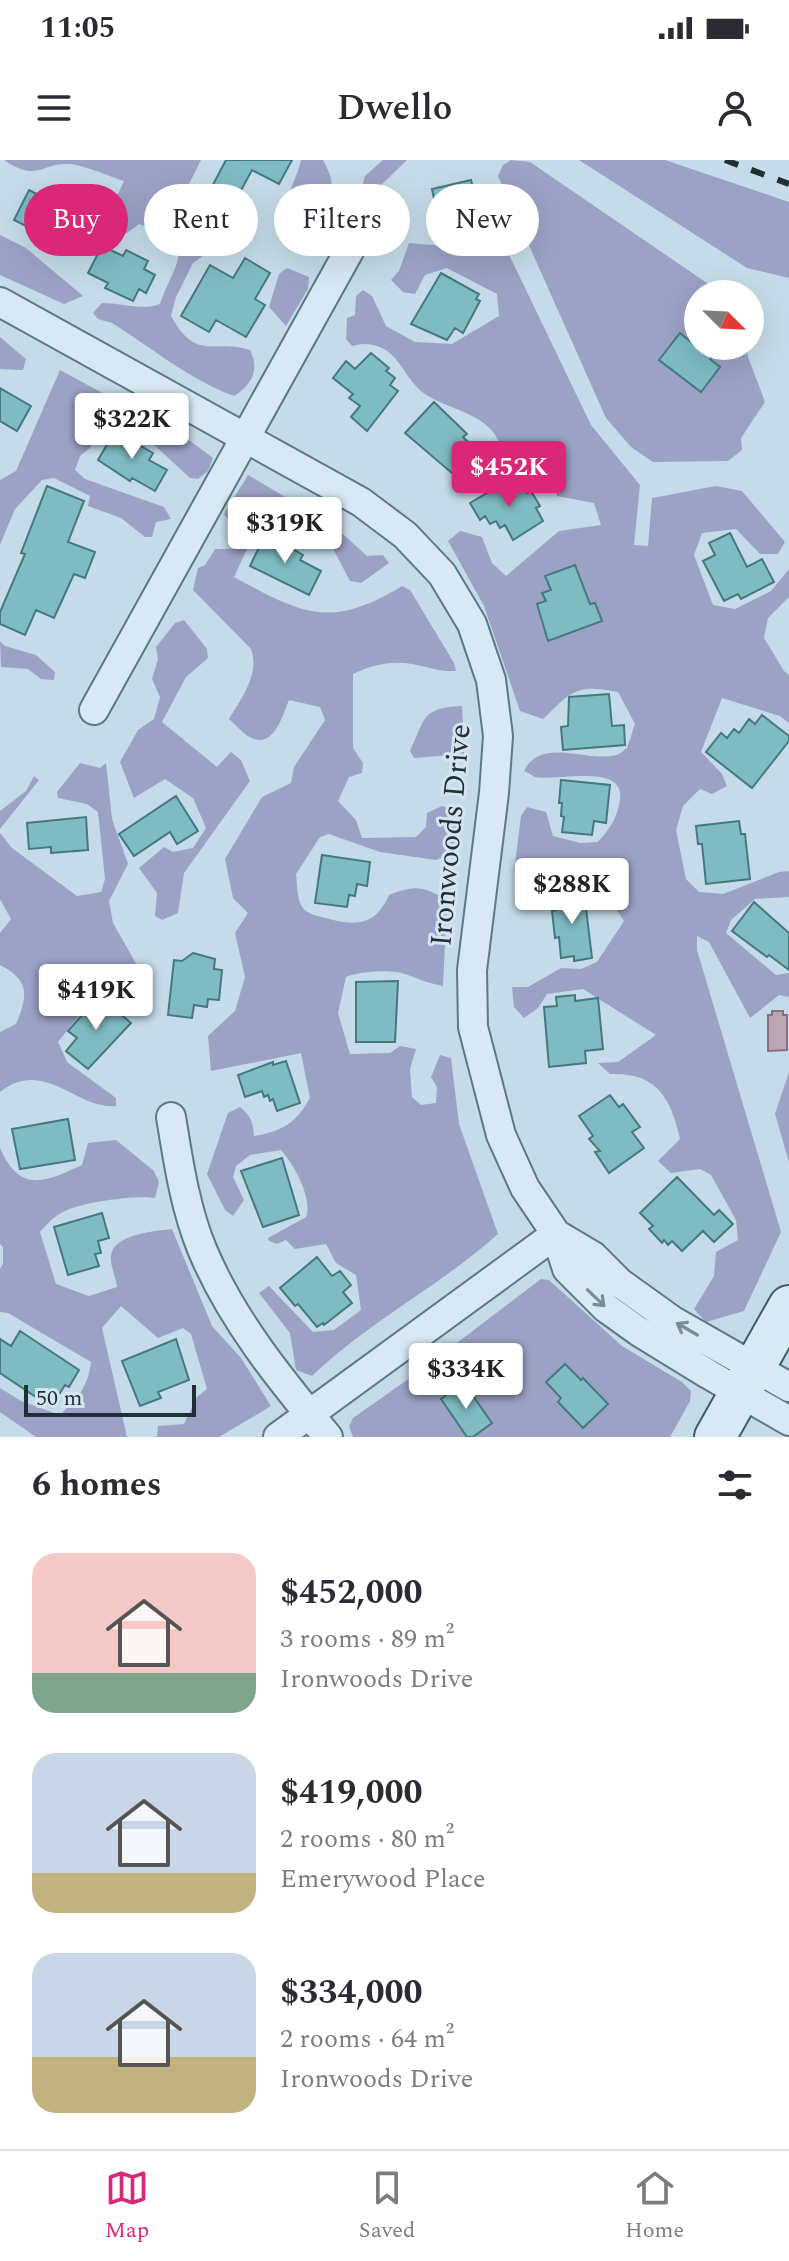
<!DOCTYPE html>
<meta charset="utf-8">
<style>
body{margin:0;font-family:Spectral,serif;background:#f7f7f7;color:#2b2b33;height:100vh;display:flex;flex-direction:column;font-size:30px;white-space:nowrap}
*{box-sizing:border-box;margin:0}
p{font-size:26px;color:#7c7c81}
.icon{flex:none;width:44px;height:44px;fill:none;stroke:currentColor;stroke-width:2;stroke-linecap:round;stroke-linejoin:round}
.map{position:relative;height:1277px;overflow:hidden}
.drawer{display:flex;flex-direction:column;background:#fff;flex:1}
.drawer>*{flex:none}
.top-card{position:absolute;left:24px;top:24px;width:742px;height:72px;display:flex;gap:16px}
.needle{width:52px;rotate:114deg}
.buttons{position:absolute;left:684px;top:120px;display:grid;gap:16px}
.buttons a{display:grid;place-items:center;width:80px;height:80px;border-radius:50%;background:#fff;box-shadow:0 8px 32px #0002;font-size:40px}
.scale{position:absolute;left:24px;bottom:20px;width:172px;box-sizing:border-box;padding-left:8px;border:4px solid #203034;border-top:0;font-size:22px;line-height:28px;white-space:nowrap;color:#203034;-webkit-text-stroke:6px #d4e5f1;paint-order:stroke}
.price{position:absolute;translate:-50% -68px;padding:0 18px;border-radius:8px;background:#fff;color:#222;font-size:26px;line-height:52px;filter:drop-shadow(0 2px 4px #0008)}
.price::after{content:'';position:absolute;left:50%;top:48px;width:24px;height:18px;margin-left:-12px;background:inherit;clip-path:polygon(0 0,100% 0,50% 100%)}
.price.active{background:#db2777;color:#fff}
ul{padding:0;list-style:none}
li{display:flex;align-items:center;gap:24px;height:200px;padding:0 32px}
li span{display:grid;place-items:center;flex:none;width:224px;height:160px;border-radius:24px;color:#555}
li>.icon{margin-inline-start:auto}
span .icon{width:96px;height:96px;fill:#fffc;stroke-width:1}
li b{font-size:34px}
h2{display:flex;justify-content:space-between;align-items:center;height:96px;padding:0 32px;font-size:34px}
.chip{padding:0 28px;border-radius:36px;background:#fff;box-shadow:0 8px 32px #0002;font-size:28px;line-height:72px}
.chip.active{background:#db2777;color:#fff}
.status{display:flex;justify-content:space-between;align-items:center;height:56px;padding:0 40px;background:#fff;direction:ltr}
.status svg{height:22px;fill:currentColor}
header{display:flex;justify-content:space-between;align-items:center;height:104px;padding:0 32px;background:#fff;font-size:36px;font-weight:600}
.tabs{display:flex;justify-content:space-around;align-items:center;height:112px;border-top:2px solid #e1e1e2;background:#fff;font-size:22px;color:#7c7c81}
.tabs a{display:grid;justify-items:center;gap:4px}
.tabs .active{color:#db2777}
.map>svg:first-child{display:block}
.green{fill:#9ba2c6}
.water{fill:#bda6b4;stroke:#8a6e7d;stroke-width:2}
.building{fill:#7fbbc3;stroke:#46797f;stroke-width:2}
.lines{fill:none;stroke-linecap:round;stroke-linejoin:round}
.street-casing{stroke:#5d7982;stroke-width:32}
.secondary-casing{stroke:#405d64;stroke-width:44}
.street{stroke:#d8e9f5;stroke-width:28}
.secondary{stroke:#d8e9f5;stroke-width:40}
.rail{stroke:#203034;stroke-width:6;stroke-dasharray:14 14;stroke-linecap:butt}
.oneway{stroke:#7c8c94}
.labels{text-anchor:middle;stroke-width:6;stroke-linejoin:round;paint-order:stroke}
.street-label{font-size:30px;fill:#203034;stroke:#d4e5f1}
</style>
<div class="status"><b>11:05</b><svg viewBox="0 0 49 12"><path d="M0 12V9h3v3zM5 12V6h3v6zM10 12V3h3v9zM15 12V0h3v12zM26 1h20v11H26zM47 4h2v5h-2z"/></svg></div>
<header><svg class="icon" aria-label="menu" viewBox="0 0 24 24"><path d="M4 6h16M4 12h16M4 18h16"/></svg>Dwello<svg class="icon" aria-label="person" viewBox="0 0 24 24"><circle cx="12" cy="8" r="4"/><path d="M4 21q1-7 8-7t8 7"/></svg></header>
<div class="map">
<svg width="789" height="1277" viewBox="0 0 789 1277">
<rect width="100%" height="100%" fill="#c5dbe9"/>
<path class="green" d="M4,0h197l-13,26c13,24 23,30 50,32l-21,28 -24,17 -17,34 -5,19c26,47 42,22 79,34 10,20 2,35 -16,46 -44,-16 -82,-48 -122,-73l-14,-4 -5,-6 9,-10c19,0 41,8 58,1 16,-46 40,-58 -21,-80l-12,9 -11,1 -4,-27 12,-26c-15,-5 -40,-16 -55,-17 -30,-1 -31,19 -65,-4z
M301,0h22c10,19 13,29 0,47 -16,-1 -21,6 -27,20 -21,-21 0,-42 5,-67z
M383,0h24l-32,31 -8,1 -5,-5 3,-11z
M511,0l19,2 193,132h-25v52h49l1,11 17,45 -24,36 1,12 -14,11 -75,1 -22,-15 -25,-29 -108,-242 5,-11z
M579,0h86l124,42v76l-42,-10z
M492,70l9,8 90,187 49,60 -6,60 14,1 4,-48 64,-12 26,5 43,51 -7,12h-18l-24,-25 -34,4 -8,22 19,50 22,4 36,-18 18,-22v28l-21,21 -4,20 20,33 5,4v48l-9,-7 -58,-18 -21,54 21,22 5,12 -15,8 -12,-5 -17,17 -7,24 10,49 13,13 24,2 56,-22 10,-1v26l-34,2 -24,21 -5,13 50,42 13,-2v24l-10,-2 -29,23 -41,-76 -12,-6v14l84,282 -37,79 -38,11 -12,-13 20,-33 2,-24 22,-12 -2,-20 -25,-45 -11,-6 -29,4 -13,-12 22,-22c-9,-41 -23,-67 -70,-65l-12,-11 20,-1 38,-27 -73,-46 -36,5 -9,14 -14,10 -10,-11 -2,-20h16l33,-19 20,1 16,-7 27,-41 -12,-18 -21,-14 -26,-1 -51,-16 7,-56 6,-9 19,5 7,24 27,7 18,-1c11,-13 17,-20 21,-37 12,-45 -62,-23 -84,-28 -1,0 -9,-6 -11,-6 17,-35 63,-8 92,-16 4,-1 7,-4 11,-7l8,-24 -17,-32c-42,-9 -47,0 -75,27l-23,-8 -36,-105 -36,-65 12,-10 22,6 10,26 14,13 53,-45 42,-6 -7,-22 -37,-7 -2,-26 -9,-14 -22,-1v19l-44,-1 -1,-6 21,-21c-8,-32 -52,-36 -75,-52 -17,-11 -25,-38 -43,-46 -11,-5 -20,-5 -30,-2l-6,-7 1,-21 8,-3 1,-19 7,-6 9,6 14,30 29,16 37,2 47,-28 -2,-22 -50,-26 -22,7 -10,19 -12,-2 -12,-12 8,-9 10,-28 48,4z
M0,75l26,13 57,48 -19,8 -64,-29z
M287,108l22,9 -1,12 -22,37 -17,-19 10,-33z
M0,177l26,22 -3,11 -23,-1z
M60,210l129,70 24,18 -5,13 -10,8 -8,-1 -53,-49 -31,-9 -16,28 -10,8 -5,14 10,9 79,28 7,12 -15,3 -4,15h-7l-24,-19 -33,-12 2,-10 -36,-18 -12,2 -27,29 -15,36v-65l16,-9z
M248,315l86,51 33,30 16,-1 6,8 -28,20 -11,-2 -21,-40 -59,-24 -9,2 -27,58c68,37 96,53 168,9l8,4 44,73 2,8c-14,1 -25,-3 -39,-6 -23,-5 -43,-1 -64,9v74l10,15 -1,10 -13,4 -11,24 18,19 6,18 54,-1 10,-10 1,-14 15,-7 9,3 8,11 -2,31 -21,9 -56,-8 -51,-18 -9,3 -24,37c1,9 1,23 5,31 4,8 13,10 21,12 30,9 53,11 67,-22 27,-10 33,-9 58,5l-4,86c-16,-3 -24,-7 -38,-12 -13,-5 -47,-3 -59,3l-8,36 12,41 40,-1 10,-7 16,3 -6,20 2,28 9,8 15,-2 1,-16 -6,-10 9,-22 11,3 8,66 39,110c-58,52 -130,88 -186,142l-16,-6 -6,-37 -31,-40 10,-7 44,46 21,-2 27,-20 -5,-35 -20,-12 -10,-19 -31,5 -9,-9 -9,4 -8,-3 -1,-3 38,-21c7,-18 -12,-53 -25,-67l-31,5 -14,11 -3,11 11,23 -11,16 -8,-6 -18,-36 21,-61 12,-6c11,9 13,15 14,29 29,-5 42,-13 56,-38l-9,-45 -90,18 -3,-35 27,-25 10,-34 -10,-44 13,-20 -15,-15 -8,-39 37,-62 29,-14 3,-16 31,-47 -5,-13 -31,-7c-6,14 -14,46 -35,39 -8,-2 -18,-14 -25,-20 13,-21 31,-46 22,-70l-58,-59 5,-22 7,-3 10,-16h17c11,-14 0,-23 -8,-35z
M184,460l23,29 1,9 -22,19 -24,45 55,45 14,-15 10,8 9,21 -66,92 -6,40 -16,7 -7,-4 2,-23 -18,-25 25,-21 9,5 20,-4 13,-20 -13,-30 -28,-19 -31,19 -14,-36 18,-32 16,-11 6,-22 -8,-18 6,-20 -2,-12 19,-24z
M0,481l5,5 31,9 19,17 -1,8 -13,-1 -13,-10 -27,-2z
M462,546l2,48 -50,4 -4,-7c16,-34 12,-43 52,-45z
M80,603l20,5 6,-5 6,56 16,45 -19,37 4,22 33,58 2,25h-12l-36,-17 -42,53 9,20 49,36v8c-39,4 -72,-49 -116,-14v-60l16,-8c12,-28 14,-44 -16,-59v-32l11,-14 -11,-20v-66l12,15 65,48 24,-4 4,-13 -7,-67 -11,-8 -29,-6 -1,-6z
M34,616l5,4 -39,49v-18l26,-20z
M789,912v90l-14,-48z
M116,980l38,31 5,11 -4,16c-20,-3 -72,4 -90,13 -11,5 -17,12 -25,21l16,52 33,12 28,-9c-1,-9 -7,-22 -6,-31 2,-22 45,-25 61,-27l40,97 29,32 30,48 -52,31h-62l1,-11 26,-2 13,-27 10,-8 -16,-55 -8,-6 -25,10 -37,-32 -19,22 25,109h-91l-36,-25v-24l21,13 39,14c18,-16 28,-29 31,-53l-83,-49 -8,-1v-43l3,-5v-17l-3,-3v-96c20,46 45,34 82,17l6,-22z
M541,1119l8,1 73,66 60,36 9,9 -1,10 -20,36h-317l-4,-11 4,-8 71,-50z"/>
<path class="water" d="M772,851h11v4h4v35l-19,1v-36h4z"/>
<path class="building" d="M226,0h66l-13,24 -27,-14 -20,37 -24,-13z
M471,20l11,44 -24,6 2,8 -23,6 -6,-25 5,-1 -4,-15h3l-3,-14z
M29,30l36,19 -1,3 21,12 -13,25 -58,-29z
M102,86l21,10 3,-6 22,11 -4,8 11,6 -9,18 -7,-4 -6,12 -28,-13 3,-5 -20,-10z
M245,98l25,15 -15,26 10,6 -19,32 -30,-17 -7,12 -28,-16 29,-51 23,13z
M441,113l38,21 -3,5 4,2 -17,32 -8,-5 -8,12 -36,-16z
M680,173l16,13h6l12,9 -4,4 10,8 -19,25 -42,-32z
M371,193l18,15 -3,3 9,7 -5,7 8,6 -31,40 -16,-14 9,-11 -11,-8 4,-4 -20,-16 13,-17 9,8z
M0,228l31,18 -14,25 -17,-10z
M434,242l33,32 -4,3 13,13 -23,24 -48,-41z
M115,271l38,22 -4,7 18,10 -12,21 -23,-13 -2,3 -32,-21z
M520,321l7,12 4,-2 9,15 -4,2 7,13 -30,19 -8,-15 -5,3 -4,-7 -6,3 -5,-8 -5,4 -10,-17 32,-19 4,6z
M47,326l37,15 -16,41 27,10 -10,26 -11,-4 -20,44 -18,-8 -11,25 -25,-11v-12l25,-58 -4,-1z
M266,373l37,22 -3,5 21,11 -12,24 -59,-29z
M730,373l17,34 15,-8 12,23 -33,17 -3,-5 -14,7 -21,-40 12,-6 -6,-12z
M575,405l15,39 5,-1 7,18 -54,20 -11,-37 9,-3 -4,-8 9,-3 -6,-14z
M609,534l3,32 12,-1 1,20 -62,5 -2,-23 7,-1 1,-29z
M762,555l27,21v5l-37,47 -46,-36 15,-19 6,5 7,-9 5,4 10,-14 6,5z
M561,620l49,5 -4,38 -12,-2 -2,14 -30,-3 2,-15 -3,-1 1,-13h-3z
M176,636l22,35 -21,13 -7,-12 -36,24 -15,-22z
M86,657l2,33 -37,3v-6l-22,2 -2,-26z
M739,661l2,13h4l5,45 -44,5 -4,-40h-4l-2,-18z
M322,695l48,7 -3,24 -10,-2 -2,12 -6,-1 -2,12 -32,-4z
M584,732l8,66 -18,3v-5l-13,2 -2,-21 -4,1 -3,-27 4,-1 -2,-14z
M754,742l35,31v37l-20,-15 -2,2 -35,-26z
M193,793l22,6 -1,10 8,1 -3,30 -11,-1 -1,8 -13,-2 -2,13 -24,-3 6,-55 8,1z
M398,821l-3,61h-39v-60z
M575,835v6l23,-3 5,51 -18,2 1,12 -37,4 -5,-60 13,-1 -1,-9z
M99,836l32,27 -43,46 -22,-18 11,-13 -9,-7z
M286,901l14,42 -23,8 -4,-12 -3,2 -2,-6 -4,2 -2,-6 -17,6 -7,-22 35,-13v3z
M610,935l9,12 4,-3 17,23 -8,5 12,16 -35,25 -14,-21 5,-1 -11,-12 4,-3 -14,-20z
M68,959l7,41 -55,9 -8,-40z
M282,998l17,57 -36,12 -22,-56z
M677,1017l37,38 5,-5 14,14 -19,18 -11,-11 -21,20 -10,-10 -4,4 -4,-5 -2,3 -13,-14 4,-3 -13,-13z
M102,1053l7,25 -11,3 3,12 -6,1 4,12 -31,9 -14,-48z
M317,1097l15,19 8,-5 11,14 -8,7 9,11 -28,22 -1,-2 -6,4 -19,-23 -3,2 -15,-18z
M20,1171l59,39 -10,17 -4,-2 -14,22 -51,-34v-34l11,7z
M176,1179l13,41 -31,12 3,6 -21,8 -18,-45z
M565,1204l16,16 2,-2 25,26 -25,24 -25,-26 3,-4 -15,-16z
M463,1222l29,41 -19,14h-6l-26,-38z"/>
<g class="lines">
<g class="street-casing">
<path id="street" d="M0,142l361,200 44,33 37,39 30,50 19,56 7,56 -4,57 -22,177 1,57 28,108 24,53 31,46 11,35 39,39 32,23 70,43 81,47
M94,550l265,-477
M171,957c7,43 14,91 31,132 29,70 78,130 126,188
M556,1074l37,22 27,27 53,38 116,66
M278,1277l278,-203"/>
</g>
<g class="secondary-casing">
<path id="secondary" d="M715,1277l74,-131"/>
</g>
<use href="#street" class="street"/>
<use href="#secondary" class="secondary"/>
<path class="rail" d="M725,0l64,24"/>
</g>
<defs><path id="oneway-shaft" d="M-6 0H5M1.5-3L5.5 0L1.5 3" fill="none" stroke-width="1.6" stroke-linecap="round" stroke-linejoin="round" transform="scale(2)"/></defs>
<g class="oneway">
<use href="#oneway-shaft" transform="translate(596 1138) rotate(44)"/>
<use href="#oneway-shaft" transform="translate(687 1169) rotate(-150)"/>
</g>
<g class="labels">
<g class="street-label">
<text transform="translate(450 675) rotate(-85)" y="10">Ironwoods Drive</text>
</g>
</g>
</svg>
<div class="buttons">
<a><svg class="needle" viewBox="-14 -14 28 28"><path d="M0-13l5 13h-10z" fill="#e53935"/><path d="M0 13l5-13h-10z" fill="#7c7c81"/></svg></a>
</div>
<div class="scale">50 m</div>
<b class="price" style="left:132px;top:301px">$322K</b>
<b class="price active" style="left:509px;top:349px">$452K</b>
<b class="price" style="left:285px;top:405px">$319K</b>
<b class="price" style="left:572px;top:766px">$288K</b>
<b class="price" style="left:96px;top:872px">$419K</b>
<b class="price" style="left:466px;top:1251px">$334K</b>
<div class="top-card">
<a class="chip active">Buy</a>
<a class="chip">Rent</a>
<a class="chip">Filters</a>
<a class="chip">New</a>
</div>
</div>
<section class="drawer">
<h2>6 homes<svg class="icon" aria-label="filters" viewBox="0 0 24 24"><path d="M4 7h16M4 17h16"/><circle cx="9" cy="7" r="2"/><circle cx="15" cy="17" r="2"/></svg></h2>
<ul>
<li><span style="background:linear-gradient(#f6c9c9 75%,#7fa58c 0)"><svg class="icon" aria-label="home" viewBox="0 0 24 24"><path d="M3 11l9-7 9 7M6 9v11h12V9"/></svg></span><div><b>$452,000</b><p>3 rooms · 89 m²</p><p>Ironwoods Drive</p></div></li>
<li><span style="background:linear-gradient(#c9d6e8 75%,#c2b280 0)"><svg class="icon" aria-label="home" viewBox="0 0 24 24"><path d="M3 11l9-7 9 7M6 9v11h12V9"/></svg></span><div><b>$419,000</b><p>2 rooms · 80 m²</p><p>Emerywood Place</p></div></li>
<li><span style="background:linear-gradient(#c9d6e8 65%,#c2b280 0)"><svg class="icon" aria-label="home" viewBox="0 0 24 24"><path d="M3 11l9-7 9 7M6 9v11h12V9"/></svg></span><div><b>$334,000</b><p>2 rooms · 64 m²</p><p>Ironwoods Drive</p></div></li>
</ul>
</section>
<nav class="tabs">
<a class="active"><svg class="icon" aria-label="map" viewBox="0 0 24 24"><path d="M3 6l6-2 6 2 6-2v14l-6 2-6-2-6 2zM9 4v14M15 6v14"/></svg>Map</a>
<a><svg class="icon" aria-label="saved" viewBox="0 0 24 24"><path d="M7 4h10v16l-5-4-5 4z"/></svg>Saved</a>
<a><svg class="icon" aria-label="home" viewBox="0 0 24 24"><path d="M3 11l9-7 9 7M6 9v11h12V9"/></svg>Home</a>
</nav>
